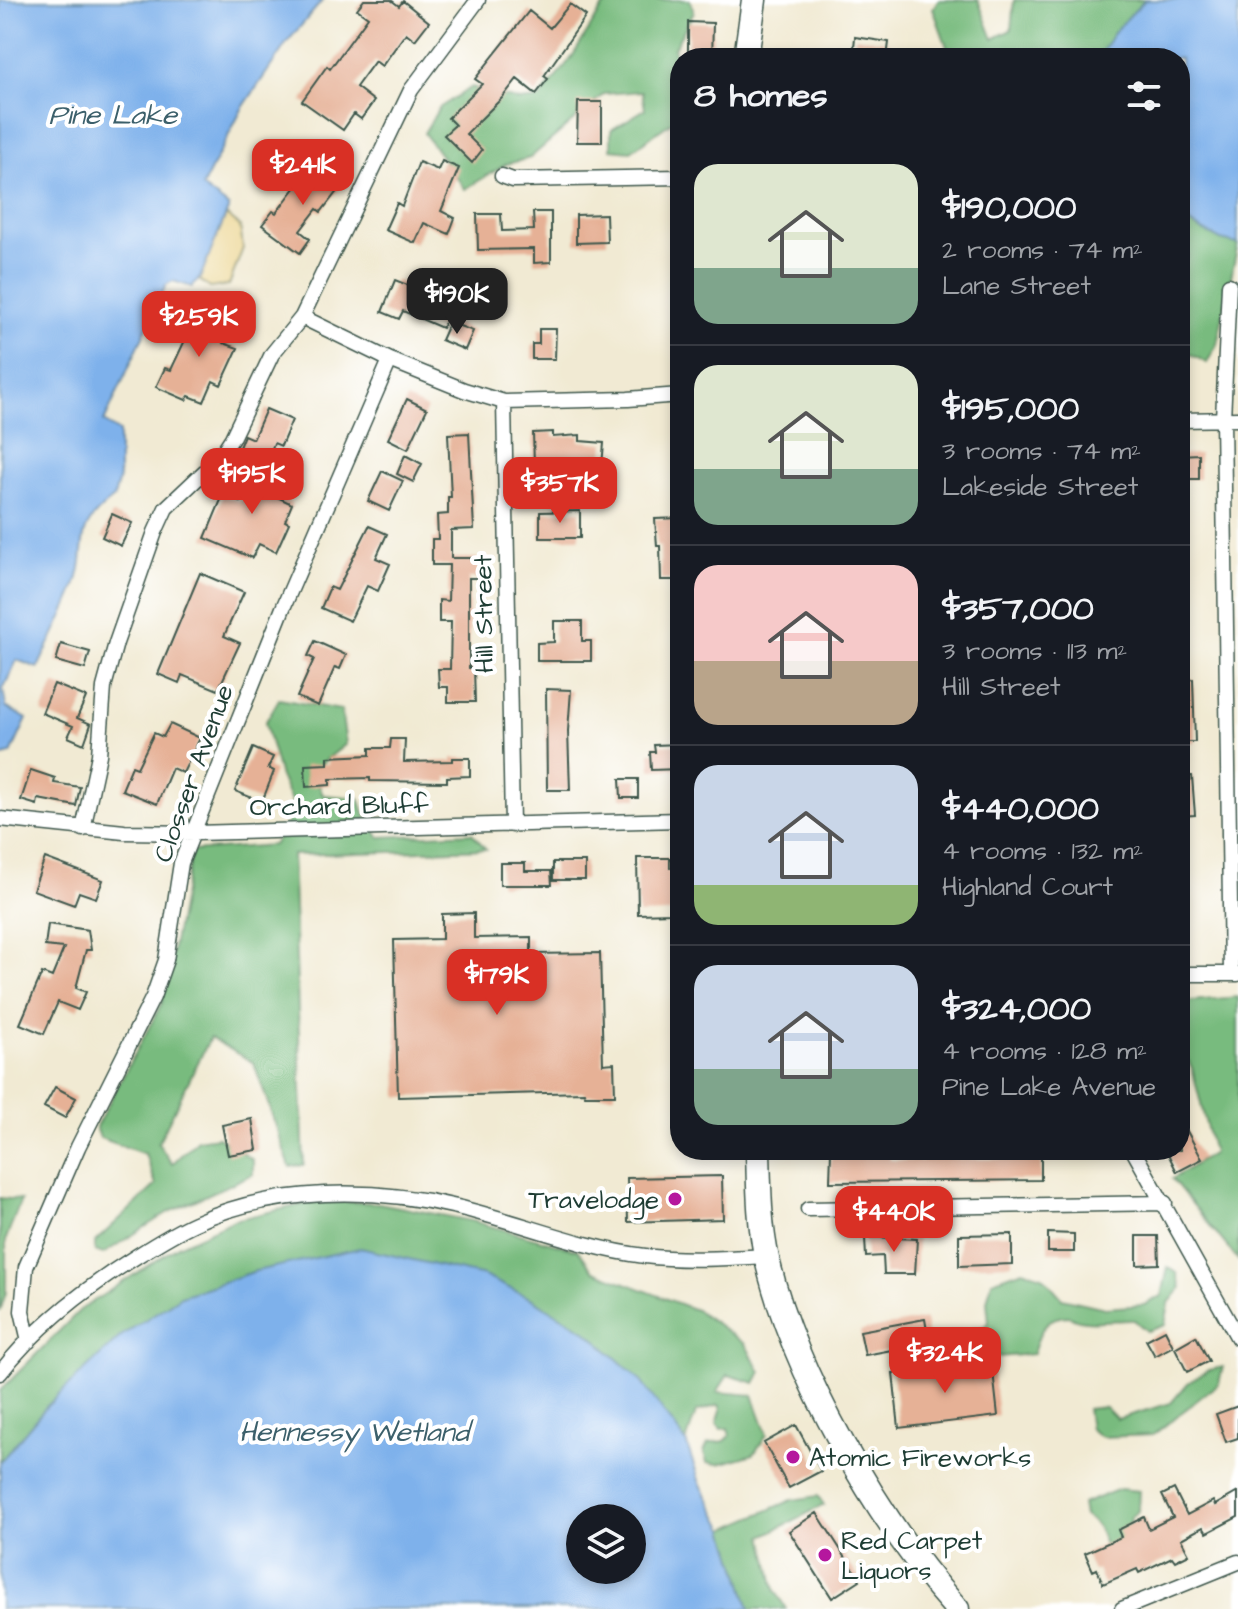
<!DOCTYPE html>
<meta charset="utf-8">
<style>
body{margin:0;font-family:"Architects Daughter",sans-serif;background:#242831;color:#f1f3f6;height:100vh;display:flex;flex-direction:column;font-size:30px;white-space:nowrap}
*{box-sizing:border-box;margin:0}
p{font-size:26px;color:#9ea1a6}
.icon{flex:none;width:44px;height:44px;fill:none;stroke:currentColor;stroke-width:2;stroke-linecap:round;stroke-linejoin:round}
.map{position:relative;flex:1;overflow:hidden}
.drawer{position:absolute;left:670px;top:48px;width:520px;height:1112px;display:flex;flex-direction:column;background:#171b24;border-radius:32px;box-shadow:0 4px 12px #0003}
.drawer>*{flex:none}
.tools{position:absolute;left:566px;top:1504px;display:grid;gap:16px}
.tools a{display:grid;place-items:center;width:80px;height:80px;border-radius:50%;background:#171b24;box-shadow:0 4px 12px #0003;font-size:40px}
.price{position:absolute;translate:-50% -68px;padding:0 18px;border-radius:16px;background:#d93025;color:#fff;font-size:26px;line-height:52px;filter:drop-shadow(0 2px 4px #0008)}
.price::after{content:'';position:absolute;left:50%;top:48px;width:24px;height:18px;margin-left:-12px;background:inherit;clip-path:polygon(0 0,100% 0,50% 100%)}
.price.active{background:#222;color:#fff}
ul{padding:0;list-style:none}
li{display:flex;align-items:center;gap:24px;height:200px;padding:0 24px}
li+li{border-top:2px solid #363941}
li span{display:grid;place-items:center;flex:none;width:224px;height:160px;border-radius:24px;color:#555}
li>.icon{margin-inline-start:auto}
span .icon{width:96px;height:96px;fill:#fffc;stroke-width:1}
li b{font-size:34px}
h2{display:flex;justify-content:space-between;align-items:center;height:96px;padding:0 24px;font-size:34px}
.map>svg:first-child{display:block}
.forest{fill:#78bb7e;stroke:#4c7c59;stroke-width:2}
.sand{fill:#eeda9e;stroke:#868c69;stroke-width:2}
.water{fill:#7eb1eb;stroke:#4e7790;stroke-width:2;fill-rule:evenodd}
.building{fill:#e6b196}
.lines{fill:none;stroke-linecap:round;stroke-linejoin:round}
.minor-casing{stroke:#3e574c;stroke-width:17}
.primary-casing{stroke:#3e574c;stroke-width:27}
.minor{stroke:#fff;stroke-width:14}
.primary{stroke:#fff;stroke-width:24}
.poi-dot{fill:#b5179e;stroke:#fff;stroke-width:3}
.labels{text-anchor:middle;stroke-width:8;stroke-linejoin:round;paint-order:stroke}
.street-label{font-size:26px;fill:#1f3d34;stroke:#fff}
.poi-label{font-size:26px;fill:#1f3d34;stroke:#fff;text-anchor:start}
.water-label{font-size:28px;font-style:italic;fill:#3c606b;stroke:#fff}
</style>
<div class="map">
<svg width="1238" height="1609" viewBox="0 0 1238 1609">
<rect width="100%" height="100%" fill="#fff"/>
<filter id="ink" filterUnits="userSpaceOnUse"><feTurbulence type="fractalNoise" baseFrequency=".0125" numOctaves="2"/><feDisplacementMap in="SourceGraphic" scale="16" xChannelSelector="R" yChannelSelector="G"/><feConvolveMatrix kernelMatrix="1 2 1 2 8 2 1 2 1" color-interpolation-filters="sRGB"/></filter>
<filter id="wash" filterUnits="userSpaceOnUse"><feTurbulence type="fractalNoise" baseFrequency=".006" numOctaves="4" result="noise"/><feDisplacementMap in="SourceGraphic" scale="32" xChannelSelector="R" yChannelSelector="G"/><feGaussianBlur stdDeviation="1.8" result="paint"/><feColorMatrix in="noise" values="0 0 0 0 0 0 0 0 0 0 0 0 0 0 0 0 0 1.4 0 .05"/><feComposite in="paint" operator="in"/></filter>
<g filter="url(#wash)">
<rect width="100%" height="100%" fill="#f1ead3"/>
<path class="forest" d="M618,0h72l4,12 -20,36 3,17 3,2v49l-49,35 -20,-2v-19l34,-21 -3,-18 -38,3 -74,64 -23,6 -42,25 -41,-56 15,-25 33,-21 47,14 20,-2 33,-42 31,-50z
M938,0h40l15,39 18,-9 3,-30h131l-30,31 -17,27h-147l-18,-50z
M1180,218l41,22 17,4 -21,100 -10,19 -27,-14v-79l8,-15 -8,-16z
M279,699l62,11 5,34 -33,26 10,25 36,3 5,15 15,24 93,-4 14,16 -194,6 12,310 -14,2 -36,-104 -44,-25 -52,105 14,21 25,-24 21,-3 35,23v14l-86,39 -64,41 -8,-3v-9l61,-57 -11,-31 -45,-16 -4,-11 66,-124 30,-152 81,-6 22,-35 -15,-33 -15,-54z
M1238,997v263l-66,-81 41,-26 -21,-85 -12,-21v-43l11,-3z
M0,1198l21,2 -15,39v53l-6,20z
M318,1201l61,2 93,18 106,29 16,21 104,40 47,33 16,28 -6,11 -27,-8 -11,17 36,3 14,39 -13,20 -35,10 -12,-1 -3,-11 4,-8 17,-3 5,-5 -2,-8 -7,1 -4,-5 4,-14 -2,-5 -23,7 -10,30 -47,-63 -53,-48 -54,-32 -276,-28 -75,26 -60,39 -75,71 -46,55v-71l80,-81 98,-64 56,-26z
M1168,1267l9,6 4,15 -12,15 -4,22 -18,6 -13,-11c-17,-1 -52,6 -64,-4 -27,0 -30,15 -37,38l-86,7 -3,-11 7,-17 32,-6 6,-5 -2,-21 5,-20 31,-11 20,6 19,22 43,10 39,-3 18,-9z
M1223,1367l-4,16 -66,52 -52,2 -11,-8 -3,-20 18,-2 12,12 54,-16 17,-20 21,-13z
M1120,1489l19,2 -1,20 -7,6 -3,25 -23,15c-3,-21 -2,-30 -21,-41l-2,-12z
M818,1496l6,9 -61,31 12,54 11,19h-36l-25,-80 67,-29z"/>
<path class="sand" d="M226,215l14,11 3,22 -14,37 -19,3 -11,-8z"/>
<path class="water" d="M0,0h323l-35,41 -46,68 -40,78 27,20 -29,71 -8,9 -19,-6 -7,4 -62,137 15,10v45l-5,21c-46,35 -23,45 -39,89 -10,27 -25,54 -37,81l-21,-8 -14,29 3,18 21,12 -16,35 -11,3z
M1145,0h93v244l-17,-4 -41,-22v-160h-82l17,-27z
M360,1248l124,28 48,23 54,32 53,48 47,63 14,41 25,46 25,80h-750v-147l46,-55 75,-71 60,-40 75,-25zM580,1518h52v52h-52z"/>
<g id="blocks">
<path class="building" d="M364,0h27l8,6 4,-5 26,21 -14,18 -9,-7 -24,33 -7,-5 -19,26 18,14 -13,18 -7,-5 -11,16 -41,-29 25,-35 3,3 38,-52 -11,-8z
M570,4l16,12 -42,60 4,3 -12,15 -19,-15 -15,19 -36,36 16,16 -10,13 -28,-28 11,-10 -7,-7 34,-34 -7,-5 54,-68 21,17z
M688,22l25,1 -1,35h-24z
M855,37l34,5 -2,16h-34z
M578,102h24v40h-25z
M442,161l17,7 -18,43 14,7 -6,16 -25,-11 -9,20 -30,-13 12,-27 5,3 17,-44 19,8z
M323,164l22,17 -24,31 -4,-3 -17,22 10,8 -10,14 -38,-28 11,-14 3,2 30,-39 6,5z
M533,212h18v50l-17,1v-14l-56,1 -1,-36h24l1,17 32,-1z
M606,214l1,28 -31,1v-28z
M419,279l27,12 3,-5 12,6 -19,36 -39,-17 -4,8 -17,-7 13,-32 20,8z
M194,314l17,8 4,-7 17,7 -9,21 15,5 -17,37 -8,-4 -9,21 -15,-6 -3,4 -30,-13 9,-19 6,2 16,-34 -11,-5 6,-12 8,3z
M449,322l24,9 -8,19 -24,-10z
M539,329h17l-1,30h-23v-15h7z
M407,399l20,10 -19,40 -20,-10z
M266,409l26,11 -11,26 -7,-3 -7,19 -29,-12 6,-15 9,4z
M553,432v5l27,-2v6l24,2 -2,23 -16,-1v-4l-52,3 -1,-31z
M469,433l5,96 -23,1v28h27v20h-9v90h5l1,34h-27v-15h-9l-1,-18h12l1,-47h-12v-22l9,1 1,-36h-17v-26h6l-1,-24 11,-1v-17h3l-3,-63z
M1199,454v25h-19v-24z
M405,455l17,9 -9,18 -16,-8z
M256,463l24,11 -2,6 5,2 -6,15 15,7 -7,17 4,2 -13,29 -17,-8 -7,14 -47,-20 18,-43 17,7z
M382,471l21,10 -14,30 -21,-10z
M580,511v27h-40v-26z
M112,514l20,9 -11,23 -19,-9z
M680,518v62h-19l-1,-34h-3l-2,-27z
M369,526l18,8 -11,24 14,6 -12,27 -11,-5 -17,35 -29,-13 9,-21 7,3z
M200,573l44,19 -20,44 16,7 -22,47 -36,-15 -3,8 -21,-9z
M554,621h28v20h9v20h-54v-18l17,-1z
M315,641l31,14 -6,14 -5,-2 -17,39 -21,-9 17,-38 -6,-3z
M61,644l29,8 -5,17 -29,-8z
M1193,679l2,63h-15v-62z
M54,684l32,13 -9,21 14,6 -7,20 -16,-7 5,-11 -31,-13z
M546,689l25,1 -3,41 2,59h-23z
M170,724l30,14 -17,35 -11,-5 -15,36 -35,-14 10,-24 5,2 17,-35 9,4z
M391,739h14l-1,23 48,-1v-3h18v18l-23,1v5l-77,-1v-3l-40,1v6l-24,2 -1,-22 23,-1v-7l42,-2v-7h20z
M680,744v25l-29,1 -1,-18h5l-1,-7z
M253,748l20,9 -5,11 6,3 -12,31 -27,-11z
M31,770l24,8 -1,5 26,4 -4,19 -38,-7 -1,6 -16,-5z
M1180,776h12l3,39 -15,1z
M620,779h18v19h-17z
M45,858l58,22 -7,18 -17,-6 -5,13 -41,-15z
M637,858h33v10h10v33h-9v12l-33,1z
M553,862h32v18h-32z
M500,863h25v8h26l1,14h-52z
M474,913v25l57,-1v17l69,-1 3,111 11,-1 1,32h-30l-1,-3 -186,5 -4,-157 48,-1v-25z
M48,924l40,6 3,20h-5l-10,38 10,4 -8,18 -20,-8 -14,32 -24,-10 22,-51 10,4 12,-29 -19,-2z
M55,1087l21,11 -11,20 -21,-11z
M1180,1118l22,41 -25,13 -11,-22h14z
M252,1119l5,31 -29,5 -6,-30z
M831,1151h58l1,9 32,1v-10h23v6l18,2h55v-8h23v29l-211,2z
M722,1176l1,43 -95,3 -1,-44z
M1048,1233l26,1v18h-26z
M1012,1234v30l-53,2v-31z
M1137,1236h21l1,28 -22,1z
M875,1237l42,2 -2,35h-31l-1,-18 -17,1 -1,-19z
M925,1319l4,24 -64,12 -5,-24z
M1165,1330l8,16 -18,10 -9,-16z
M1196,1336l13,25 -22,11 -12,-24z
M992,1362l6,54 -99,12 -6,-55z
M1238,1406v32l-12,4 -10,-28z
M796,1425l25,46 -32,17 -25,-45z
M1174,1489l13,26 26,-14 2,4 23,-13v25l-31,16 -4,-6 -22,12 8,15 -14,7 -3,-4 -33,16 -2,-4 -34,15 -6,-15 -4,2 -8,-18 36,-16 -3,-7 26,-13 5,12 24,-12 -11,-22z
M817,1513l43,67 -28,18 -43,-67z"/>
</g>
</g>
<g filter="url(#ink)">
<use href="#blocks" fill-opacity="0" stroke="#3e574c" stroke-width="2"/>
<g class="lines">
<g class="minor-casing">
<path id="minor" d="M502,176l11,4 167,-3
M1229,285l-6,134 8,555
M302,317l88,43 74,30 40,12 124,-3 52,-4
M504,402l8,423
M1180,420l58,-1
M0,819l124,13 71,1 485,-13
M83,829l16,-74 5,-68 12,-44 39,-111 11,-24 53,-50 13,-20 40,-84 30,-37 109,-227 67,-90
M1180,974h58
M1133,1150l105,188
M808,1209l357,-6
M29,1341l-7,-30 4,-44 52,-120 75,-150 13,-37 15,-97 102,-255 107,-248
M0,1373c37,-48 86,-85 137,-117 19,-12 38,-24 58,-33 79,-36 179,-36 262,-16 63,15 124,41 188,49 40,5 81,2 121,0
M1122,1609l116,-47"/>
</g>
<g class="primary-casing">
<path id="primary" d="M746,58l8,-58
M758,1150c1,36 1,74 9,109 26,113 112,264 190,350"/>
</g>
<use href="#minor" class="minor"/>
<use href="#primary" class="primary"/>
</g>
</g>
<g class="poi-dot">
<circle cx="675" cy="1199" r="8"/>
<circle cx="793" cy="1457" r="8"/>
<circle cx="825" cy="1555" r="8"/>
</g>
<g class="labels">
<g class="street-label">
<text transform="translate(483 614) rotate(-91)" y="9">Hill Street</text>
<text transform="translate(193 773) rotate(-70)" y="9">Closser Avenue</text>
<text transform="translate(339 805) rotate(-1)" y="9">Orchard Bluff</text>
</g>
<g class="poi-label">
<text x="659" y="1208" text-anchor="end">Travelodge</text>
<text x="809" y="1466">Atomic Fireworks</text>
<text x="841" y="1549">Red Carpet<tspan x="841" dy="30">Liquors</tspan></text>
</g>
<g class="water-label">
<text x="113" y="124">Pine Lake</text>
<text x="354" y="1441">Hennessy Wetland</text>
</g>
</g>
</svg>
<div class="tools">
<a><svg class="icon" aria-label="layers" viewBox="0 0 24 24"><path d="M12 4l9 5-9 5-9-5zM3 14l9 5 9-5"/></svg></a>
</div>
<b class="price" style="left:303px;top:207px">$241K</b>
<b class="price active" style="left:457px;top:336px">$190K</b>
<b class="price" style="left:199px;top:359px">$259K</b>
<b class="price" style="left:252px;top:516px">$195K</b>
<b class="price" style="left:560px;top:525px">$357K</b>
<b class="price" style="left:497px;top:1017px">$179K</b>
<b class="price" style="left:894px;top:1254px">$440K</b>
<b class="price" style="left:945px;top:1395px">$324K</b>
<section class="drawer">
<h2>8 homes<svg class="icon" aria-label="filters" viewBox="0 0 24 24"><path d="M4 7h16M4 17h16"/><circle cx="9" cy="7" r="2"/><circle cx="15" cy="17" r="2"/></svg></h2>
<ul>
<li><span style="background:linear-gradient(#dfe7d0 65%,#7fa58c 0)"><svg class="icon" aria-label="home" viewBox="0 0 24 24"><path d="M3 11l9-7 9 7M6 9v11h12V9"/></svg></span><div><b>$190,000</b><p>2 rooms · 74 m²</p><p>Lane Street</p></div></li>
<li><span style="background:linear-gradient(#dfe7d0 65%,#7fa58c 0)"><svg class="icon" aria-label="home" viewBox="0 0 24 24"><path d="M3 11l9-7 9 7M6 9v11h12V9"/></svg></span><div><b>$195,000</b><p>3 rooms · 74 m²</p><p>Lakeside Street</p></div></li>
<li><span style="background:linear-gradient(#f6c9c9 60%,#b9a48a 0)"><svg class="icon" aria-label="home" viewBox="0 0 24 24"><path d="M3 11l9-7 9 7M6 9v11h12V9"/></svg></span><div><b>$357,000</b><p>3 rooms · 113 m²</p><p>Hill Street</p></div></li>
<li><span style="background:linear-gradient(#c9d6e8 75%,#8fb573 0)"><svg class="icon" aria-label="home" viewBox="0 0 24 24"><path d="M3 11l9-7 9 7M6 9v11h12V9"/></svg></span><div><b>$440,000</b><p>4 rooms · 132 m²</p><p>Highland Court</p></div></li>
<li><span style="background:linear-gradient(#c9d6e8 65%,#7fa58c 0)"><svg class="icon" aria-label="home" viewBox="0 0 24 24"><path d="M3 11l9-7 9 7M6 9v11h12V9"/></svg></span><div><b>$324,000</b><p>4 rooms · 128 m²</p><p>Pine Lake Avenue</p></div></li>
</ul>
</section>
</div>
